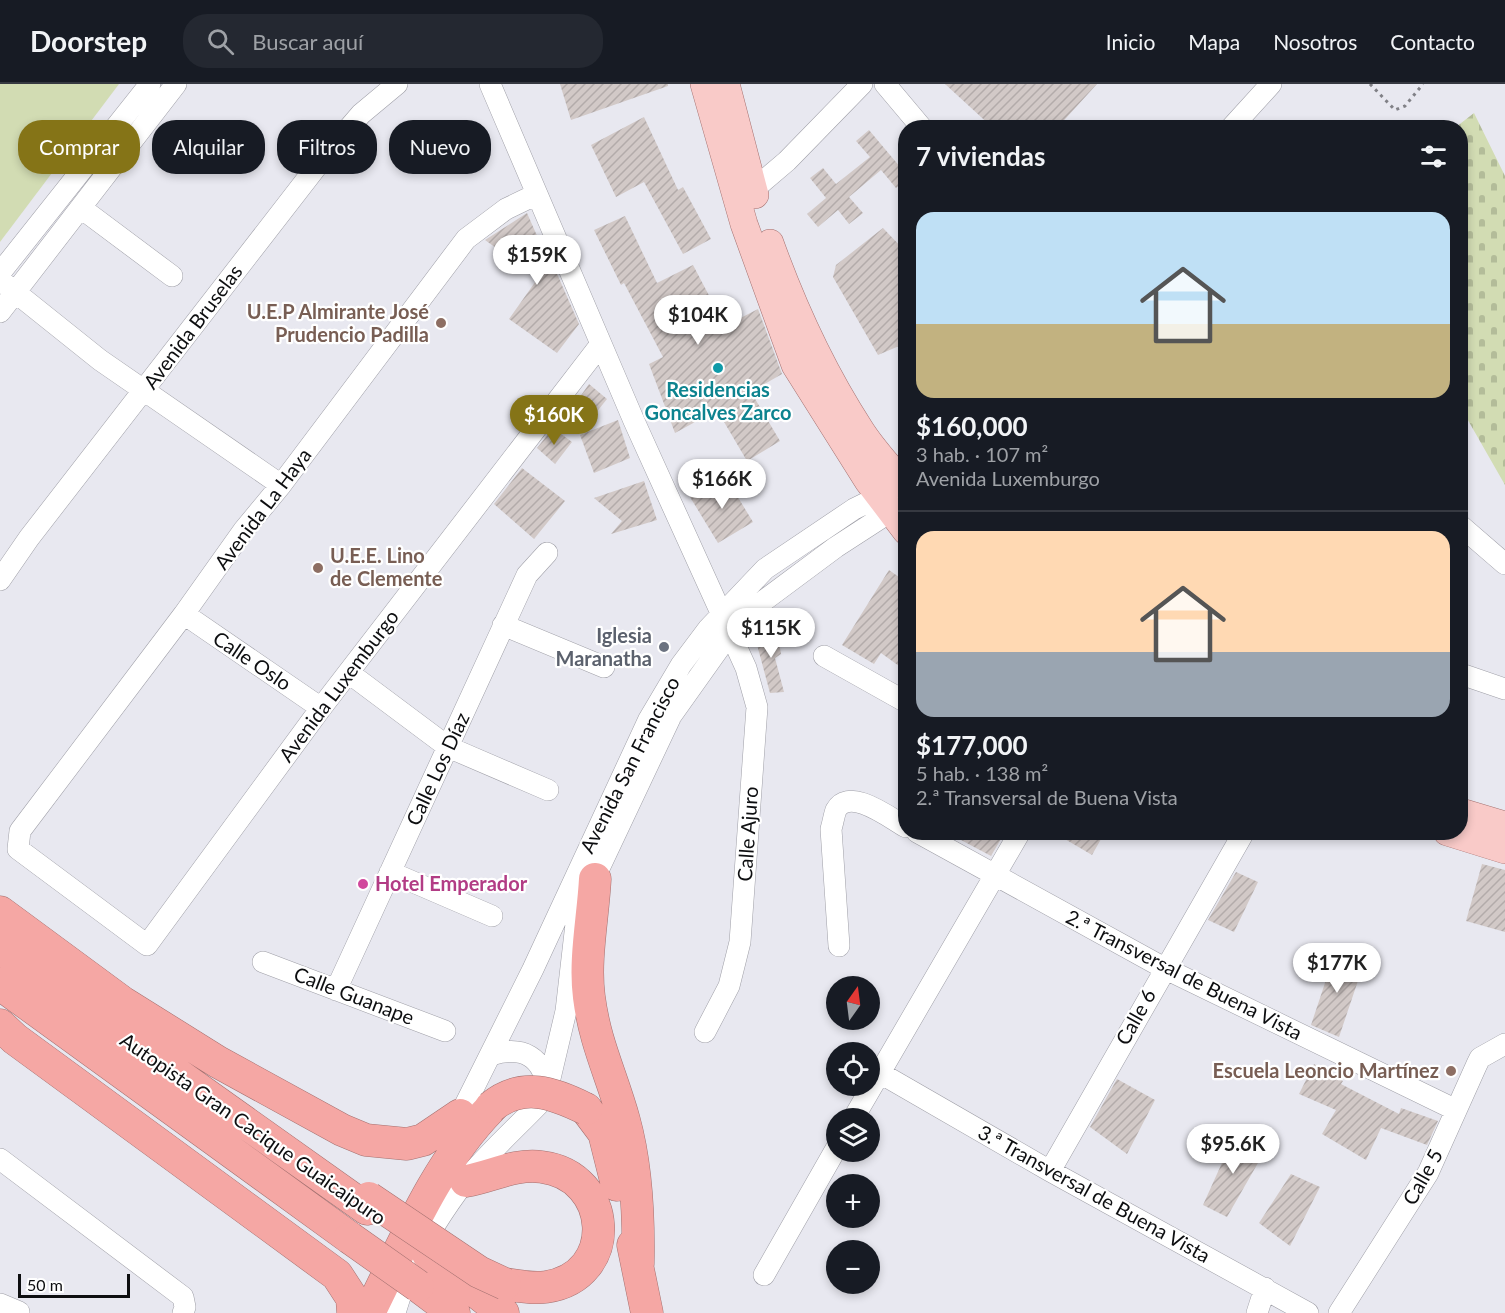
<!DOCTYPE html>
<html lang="es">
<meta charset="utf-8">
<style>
body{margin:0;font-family:Lato,sans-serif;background:#242831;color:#f1f3f6;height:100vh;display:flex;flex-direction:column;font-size:22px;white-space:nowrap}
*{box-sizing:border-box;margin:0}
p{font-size:20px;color:#9ea1a6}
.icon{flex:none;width:33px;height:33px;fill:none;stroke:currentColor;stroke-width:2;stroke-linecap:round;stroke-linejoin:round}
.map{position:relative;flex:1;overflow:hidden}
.side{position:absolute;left:898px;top:36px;width:570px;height:720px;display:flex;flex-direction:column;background:#171b24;border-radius:24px;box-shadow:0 3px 9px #0003}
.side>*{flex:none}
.top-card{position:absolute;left:18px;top:36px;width:570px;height:54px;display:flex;gap:12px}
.needle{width:39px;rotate:14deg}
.controls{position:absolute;left:826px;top:892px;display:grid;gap:12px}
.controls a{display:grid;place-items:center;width:54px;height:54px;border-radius:50%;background:#171b24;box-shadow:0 3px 9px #0003;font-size:30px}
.scale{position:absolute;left:18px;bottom:15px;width:112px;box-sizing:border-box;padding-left:6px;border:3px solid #0d0e10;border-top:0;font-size:16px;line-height:21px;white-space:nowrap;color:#0d0e10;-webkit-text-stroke:4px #fff;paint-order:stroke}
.price{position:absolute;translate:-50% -51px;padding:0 14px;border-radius:21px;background:#fff;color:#222;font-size:20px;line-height:39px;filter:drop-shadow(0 2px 3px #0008)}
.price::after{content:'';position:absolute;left:50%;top:36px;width:18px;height:14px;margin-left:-9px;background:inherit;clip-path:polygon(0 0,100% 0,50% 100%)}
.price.selected{background:#857417;color:#fff}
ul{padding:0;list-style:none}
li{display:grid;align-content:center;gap:12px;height:318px;padding:0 18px}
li+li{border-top:2px solid #363941}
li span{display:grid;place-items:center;height:186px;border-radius:18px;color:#555}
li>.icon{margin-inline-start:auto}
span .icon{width:108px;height:108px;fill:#fffc;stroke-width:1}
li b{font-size:26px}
h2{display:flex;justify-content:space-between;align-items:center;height:72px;padding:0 18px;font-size:26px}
.pill{padding:0 21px;border-radius:24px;background:#171b24;box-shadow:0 3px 9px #0003;font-size:21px;line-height:54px}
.pill.selected{background:#857417;color:#fff}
header{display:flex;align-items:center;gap:36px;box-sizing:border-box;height:84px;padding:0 30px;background:#171b24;border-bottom:2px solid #363941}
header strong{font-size:28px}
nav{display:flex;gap:33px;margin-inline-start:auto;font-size:21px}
.search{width:420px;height:54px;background:#242831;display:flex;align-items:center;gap:15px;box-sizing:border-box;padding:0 21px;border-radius:24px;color:#9ea1a6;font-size:22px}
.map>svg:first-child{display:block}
.green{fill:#d2dcb3}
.cemetery{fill:url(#cemetery-stones)}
.building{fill:url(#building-hatch)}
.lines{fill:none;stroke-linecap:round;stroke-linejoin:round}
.minor-casing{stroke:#9f9fa7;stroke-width:22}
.major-casing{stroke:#a47170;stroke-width:28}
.highway-casing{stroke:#a47170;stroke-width:33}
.path{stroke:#808086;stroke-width:3;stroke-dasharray:3 4.5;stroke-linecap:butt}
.minor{stroke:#fff;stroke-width:21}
.major{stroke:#f9cac8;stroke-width:27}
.highway{stroke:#f5a7a4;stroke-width:32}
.highway-bridge-casing{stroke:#a47170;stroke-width:33;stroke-linecap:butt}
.highway-bridge{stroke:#f5a7a4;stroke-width:32}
.education-dot{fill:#8d6e63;stroke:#fff;stroke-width:2}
.culture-dot{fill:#0f9aa8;stroke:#fff;stroke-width:2}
.worship-dot{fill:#6b7280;stroke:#fff;stroke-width:2}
.hotel-dot{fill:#d1479c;stroke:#fff;stroke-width:2}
.labels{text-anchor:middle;stroke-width:4.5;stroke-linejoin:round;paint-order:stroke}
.education-label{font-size:20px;font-weight:bold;fill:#785e54;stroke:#fff;text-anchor:end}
.street-label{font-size:20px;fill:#0d0e10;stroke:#fff}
.culture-label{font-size:20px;font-weight:bold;fill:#0d838f;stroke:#fff}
.worship-label{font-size:20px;font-weight:bold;fill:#5b616d;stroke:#fff;text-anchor:end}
.hotel-label{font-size:20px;font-weight:bold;fill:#b23c85;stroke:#fff;text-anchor:start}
</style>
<header>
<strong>Doorstep</strong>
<div class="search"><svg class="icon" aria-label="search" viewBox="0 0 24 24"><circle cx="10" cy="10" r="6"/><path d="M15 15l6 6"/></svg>Buscar aquí</div>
<nav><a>Inicio</a><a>Mapa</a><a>Nosotros</a><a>Contacto</a></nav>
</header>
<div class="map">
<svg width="1505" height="1229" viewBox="0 0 1505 1229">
<defs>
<pattern id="cemetery-stones" width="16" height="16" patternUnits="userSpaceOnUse" patternTransform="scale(1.5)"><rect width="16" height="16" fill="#d2dcb3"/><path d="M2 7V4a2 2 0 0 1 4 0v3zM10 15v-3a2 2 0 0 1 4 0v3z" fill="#b3bc99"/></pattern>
<pattern id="building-hatch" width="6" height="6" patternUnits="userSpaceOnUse" patternTransform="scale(1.5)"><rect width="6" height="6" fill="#d2c9c7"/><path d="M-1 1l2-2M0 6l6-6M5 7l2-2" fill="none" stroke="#b3abaa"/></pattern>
</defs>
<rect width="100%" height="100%" fill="#e8e8f0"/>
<path class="green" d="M0,0h119l-119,158z"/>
<path class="cemetery" d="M1474,29l31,63v309l-44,-77v-280l-5,-1z"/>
<path class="building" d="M560,0h108v2l-97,34z
M945,0h152l-40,44h-64z
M644,33l34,73 5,-3 28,52 -28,15 -39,-72 -28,15 -25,-52z
M869,46l37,44v6l-10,8 -15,-18 -32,27 14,16 -14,11 -11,-14 -20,17 -11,-13 19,-16 -16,-20 13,-10 13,16 34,-27 -14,-16z
M527,129l22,50 2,-3 28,64 -22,29 -48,-34 29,-41 -53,-38z
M625,132l32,67 36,-18 32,61 33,-17 24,65 -31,18 29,49 -33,20 -30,-51 -42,23 -26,-69 14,-7 -39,-74 -3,2 -27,-55z
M883,144l23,24v91l-28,12 -45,-78 3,-12z
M589,300l18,15 -20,25 -17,-13z
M618,336l12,38 -36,15 -14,-38z
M553,344l19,14 -17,22 -18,-16z
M522,384l43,33 -31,38 -40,-35z
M725,392l28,46 -35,21 -28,-46z
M644,397l13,39 -46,14 11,-13 -28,-23z
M889,486l17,12v89l-25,-18 -7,11 -32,-19z
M776,540l5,30 -6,4 9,34 -14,1 -14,-52z
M946,748h59l-14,24z
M1053,748h52l-13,23z
M1482,780l23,6v62l-39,-11z
M1236,788l22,10 -24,50 -26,-12z
M1335,869l29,10 -25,74 -28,-12z
M1314,980l29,17 -2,3 58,30 2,-6 37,13 -11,24 -46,-17 -15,32 -44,-26 14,-24 -37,-16z
M1117,995l38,21 -28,54 -37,-27z
M1235,1050l31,15 -39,68 -24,-12z
M1291,1090l29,13 -30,59 -31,-23z"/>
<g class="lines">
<g class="minor-casing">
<path id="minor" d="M490,0l144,337 112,247 11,39 -17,235 -11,44 -24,46
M885,0l37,44
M1231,44l40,-44
M753,106l34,-29 75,-77
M537,110l-31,15 -40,30 -185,246 -38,46 -59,83 -164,217 -2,18 129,96 174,-237 280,-364
M81,124l91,68
M0,189l150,-189
M0,196l100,80 181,125
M0,228l176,-228
M1461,442l44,38
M0,496l29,-42 295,-381 37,-43 36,-30
M184,530l137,94
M503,541l101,42
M824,572l82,46
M349,589l99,74 100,43
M1461,590l44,15
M917,748l247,136 292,142
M390,788l102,44
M839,862l-8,-117c2,-6 3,-14 5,-19 13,-24 54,8 70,17
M263,878l182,69
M336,906l191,-415 20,-22
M491,971c32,-10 53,2 56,35
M880,989l170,98 258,142
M853,1035l167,-287
M454,1043l79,-158 116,-250 32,-54 27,-36 57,-60 89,-60 39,-19
M0,1075l183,138 2,10 -2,6
M1050,1087l194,-339
M764,1191l73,-128
M0,1220l19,8
M395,1229c13,-47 42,-95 71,-133 22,-27 49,-51 73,-76l8,-13 19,-80 11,-96 94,-199 59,-83 28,-28 78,-58 54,-35 8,-12
M1257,1229l8,-25
M1339,1229l89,-140 49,-109 3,-6 25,-14"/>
</g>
<g class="major-casing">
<path id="major" d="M704,0l40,140 51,141 73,116 38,50
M726,0l29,111
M770,159c23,64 53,129 90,186 13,21 31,39 46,58
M1461,728l44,13
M1447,748l58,18"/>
</g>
<g class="highway-casing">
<path id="highway" d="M595,795c-2,38 -11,81 -6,118 6,47 23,79 35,123 13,47 15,96 14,144
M0,828l122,90 96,60 124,68 24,10 41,4 16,-4 37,-25
M0,864l367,261
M0,900l350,254
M0,941l15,14 322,236 15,23 1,15
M586,1025l18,24 13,52
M466,1097c25,-4 49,-18 76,-14 71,9 78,109 4,120 -14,2 -28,-1 -41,-3
M633,1161l14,68
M428,1170l75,59
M418,1202l36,27
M369,1229c35,-70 67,-149 122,-205"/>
</g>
<path class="path" d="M1370,0l25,26 10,-4 18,-22"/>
<use href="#minor" class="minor"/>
<use href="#major" class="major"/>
<use href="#highway" class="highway"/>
<g class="highway-bridge-casing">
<path id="highway-bridge" d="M491,1023c31,-26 63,-14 95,2
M369,1114l110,74 26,12
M350,1154l68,48"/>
</g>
<use href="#highway-bridge" class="highway-bridge"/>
</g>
<g class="education-dot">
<circle cx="441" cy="239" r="6"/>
<circle cx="318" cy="484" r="6"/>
<circle cx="1451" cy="987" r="6"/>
</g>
<circle class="culture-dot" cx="718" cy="284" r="6"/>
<circle class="worship-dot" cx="664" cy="563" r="6"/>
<circle class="hotel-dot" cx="363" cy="800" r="6"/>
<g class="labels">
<g class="education-label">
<text x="429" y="235">U.E.P Almirante José<tspan x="429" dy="23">Prudencio Padilla</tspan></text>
<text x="330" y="479" text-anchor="start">U.E.E. Lino<tspan x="330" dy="23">de Clemente</tspan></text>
<text x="1439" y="994">Escuela Leoncio Martínez</text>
</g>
<g class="street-label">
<text transform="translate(193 243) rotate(-53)" y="7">Avenida Bruselas</text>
<text transform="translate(263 425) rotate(-53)" y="7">Avenida La Haya</text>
<text transform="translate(252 577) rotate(34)" y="7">Calle Oslo</text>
<text transform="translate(339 602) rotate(-53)" y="7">Avenida Luxemburgo</text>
<text transform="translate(630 681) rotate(-63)" y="7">Avenida San Francisco</text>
<text transform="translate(438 685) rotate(-65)" y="7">Calle Los Díaz</text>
<text transform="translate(748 750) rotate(-86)" y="7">Calle Ajuro</text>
<text transform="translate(1184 891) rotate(27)" y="7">2.ª Transversal de Buena Vista</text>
<text transform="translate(354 912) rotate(21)" y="7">Calle Guanape</text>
<text transform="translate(1136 933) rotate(-61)" y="7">Calle 6</text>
<text transform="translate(253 1045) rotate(35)" y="7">Autopista Gran Cacique Guaicaipuro</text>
<text transform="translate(1423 1093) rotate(-61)" y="7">Calle 5</text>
<text transform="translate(1094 1110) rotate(29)" y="7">3.ª Transversal de Buena Vista</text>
</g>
<g class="culture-label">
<text x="718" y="313">Residencias<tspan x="718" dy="23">Goncalves Zarco</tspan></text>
</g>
<g class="worship-label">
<text x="652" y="559">Iglesia<tspan x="652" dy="23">Maranatha</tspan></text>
</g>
<g class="hotel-label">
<text x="375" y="807">Hotel Emperador</text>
</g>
</g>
</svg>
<div class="controls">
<a><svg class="needle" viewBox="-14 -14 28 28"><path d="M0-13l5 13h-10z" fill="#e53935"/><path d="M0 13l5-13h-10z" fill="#9ea1a6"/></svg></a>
<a><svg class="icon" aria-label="locate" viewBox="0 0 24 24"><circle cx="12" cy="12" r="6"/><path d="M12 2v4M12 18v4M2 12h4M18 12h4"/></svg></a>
<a><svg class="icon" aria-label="layers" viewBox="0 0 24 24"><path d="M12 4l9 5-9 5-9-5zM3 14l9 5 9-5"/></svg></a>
<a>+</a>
<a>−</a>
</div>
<div class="scale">50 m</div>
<b class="price" style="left:537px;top:202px">$159K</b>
<b class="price" style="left:698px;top:262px">$104K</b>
<b class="price selected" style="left:554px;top:362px">$160K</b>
<b class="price" style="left:722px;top:426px">$166K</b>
<b class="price" style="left:771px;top:575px">$115K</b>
<b class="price" style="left:1337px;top:910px">$177K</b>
<b class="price" style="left:1233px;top:1091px">$95.6K</b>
<div class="top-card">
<a class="pill selected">Comprar</a>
<a class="pill">Alquilar</a>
<a class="pill">Filtros</a>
<a class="pill">Nuevo</a>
</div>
<section class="side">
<h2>7 viviendas<svg class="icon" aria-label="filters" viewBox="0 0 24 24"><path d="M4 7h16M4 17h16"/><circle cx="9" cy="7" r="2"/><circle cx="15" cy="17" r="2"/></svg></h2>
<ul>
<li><span style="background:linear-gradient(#bfe0f5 60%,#c2b280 0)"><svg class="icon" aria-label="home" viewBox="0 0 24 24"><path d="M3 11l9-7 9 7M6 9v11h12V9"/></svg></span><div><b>$160,000</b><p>3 hab. · 107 m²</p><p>Avenida Luxemburgo</p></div></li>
<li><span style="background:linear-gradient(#ffd9b3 65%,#9aa5b1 0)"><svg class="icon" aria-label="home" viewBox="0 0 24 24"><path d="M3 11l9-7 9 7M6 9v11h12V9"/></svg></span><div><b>$177,000</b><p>5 hab. · 138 m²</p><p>2.ª Transversal de Buena Vista</p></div></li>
</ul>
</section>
</div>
